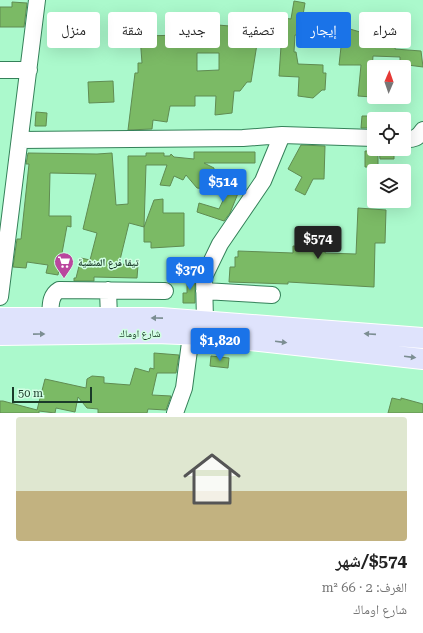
<!DOCTYPE html>
<html lang="ar">
<meta charset="utf-8">
<style>
body{margin:0;font-family:"Roboto Serif","Noto Naskh Arabic",serif;background:#f6f6f6;color:#222;direction:rtl;height:100vh;display:flex;flex-direction:column;font-size:15px;white-space:nowrap}
*{box-sizing:border-box;margin:0}
p{font-size:13px;color:#767676}
.icon{flex:none;width:22px;height:22px;fill:none;stroke:currentColor;stroke-width:2;stroke-linecap:round;stroke-linejoin:round}
.map{position:relative;height:413px;overflow:hidden;direction:ltr}
.drawer{display:flex;flex-direction:column;background:#fff;flex:1}
.drawer>*{flex:none}
.banner{position:absolute;left:12px;top:12px;width:399px;height:36px;direction:rtl;display:flex;gap:8px}
.needle{width:26px;rotate:2deg}
.controls{position:absolute;left:367px;top:60px;display:grid;gap:8px}
.controls a{display:grid;place-items:center;width:44px;height:44px;border-radius:4px;background:#fff;box-shadow:0 4px 16px #0002;font-size:20px}
.scale{position:absolute;left:12px;bottom:10px;width:80px;box-sizing:border-box;padding-left:4px;border:2px solid #1a3a29;border-top:0;font-size:11px;line-height:14px;white-space:nowrap;color:#1a3a29;-webkit-text-stroke:3px #d1ffe3;paint-order:stroke}
.price{position:absolute;translate:-50% -34px;padding:0 9px;border-radius:4px;background:#1a73e8;color:#fff;font-size:13px;line-height:26px;filter:drop-shadow(0 1px 2px #0008)}
.price::after{content:'';position:absolute;left:50%;top:24px;width:12px;height:9px;margin-left:-6px;background:inherit;clip-path:polygon(0 0,100% 0,50% 100%)}
.price.on{background:#222;color:#fff}
ul{padding:0;list-style:none}
li{display:grid;align-content:center;gap:8px;height:212px;padding:0 16px}
li+li{border-top:1px solid #e0e0e0}
li span{display:grid;place-items:center;height:124px;border-radius:4px;color:#555}
li>.icon{margin-inline-start:auto}
span .icon{width:72px;height:72px;fill:#fffc;stroke-width:1}
li b{font-size:17px}
.chip{padding:0 14px;border-radius:4px;background:#fff;box-shadow:0 4px 16px #0002;font-size:14px;line-height:36px}
.chip.on{background:#1a73e8;color:#fff}
.map>svg:first-child{display:block}
.building{fill:#7bba65;stroke:#608c52;fill-rule:evenodd}
.lines{fill:none;stroke-linecap:round;stroke-linejoin:round}
.minor-casing{stroke:#348159;stroke-width:18}
.major-casing{stroke:#fff;stroke-width:22}
.minor{stroke:#fff;stroke-width:16}
.major{stroke:#dfe3fc;stroke-width:20}
.oneway{fill:#7c8e92}
.labels{text-anchor:middle;stroke-width:3;stroke-linejoin:round;paint-order:stroke}
.poi-label{font-size:10px;font-weight:bold;fill:#1a3a29;stroke:#d1ffe3;text-anchor:start}
.street-label{font-size:10px;fill:#1a3a29;stroke:#d1ffe3}
</style>
<div class="map">
<svg width="423" height="413" viewBox="0 0 423 413">
<rect width="100%" height="100%" fill="#abf9cc"/>
<path class="building" d="M294,1l11,2 -2,12 12,1 -2,20 -18,-1 -1,17h2l2,12 25,1v8h3l-1,17h-3l-9,8 -15,-2 1,-19 -20,-1 2,-30 -24,-2 -6,38h-4l-7,9h-6l-2,22 -17,2 1,-19h-21v10h-25l-3,16 -14,-2 -1,9 -24,1 7,-57h3v-10h4l-2,-27 45,-1 1,-17h32v7l46,4 1,-16 9,1v3l17,2zM197,53h22v17l-22,1z
M12,2l15,1 -3,24h-24v-20h12z
M332,16l18,2v11l10,3 6,8 15,1 2,-14 15,2 -3,20 26,2 2,16 -23,-3v-7l-27,-1 -2,26h3l-2,15 -14,-1 3,-31h-22l2,-18 -27,-3 1,-14 15,1z
M113,81l1,21 -25,1 -1,-21z
M36,112l11,1 -1,13h-11z
M362,116h8v12h-9z
M301,145l24,1 -1,33h-11l-8,16 -10,-5 7,-13 -14,-8z
M379,149h15v10h-14z
M365,151h13v16h-13z
M194,152h61v11h-51l10,5 -1,15 -7,6 -9,-1 -11,-13 -3,5 -9,-4 -4,10 -10,-1 7,-20h-21l-2,62 -15,-4 -10,41 19,1 -1,13 -43,-1v4h-20v-3h2l5,-20 9,2 7,-27 -14,-4 13,-55 -46,-1 -1,43h22v11l-4,-1 -9,49 -12,-2 2,-8 -21,-3 -1,6 -13,-1 4,-28h4l8,-75h-3l2,-11 69,1 15,-1 4,52 12,-1v-48h18v-3h18v3h6l1,-2 3,3 20,2z
M234,177l9,4 -13,32 -6,8 -27,-9 2,-9 20,6z
M163,199v14h21v33l-33,2v-6h-7v-15l10,-27z
M358,208l28,2 -1,33h-10l-1,44 -86,-5v2l-59,-2 1,-15h5v-10h3v-6l55,2v-7l33,2 -1,5 31,1z
M187,276h8v27h-12v-10h4z
M154,353l25,2 -3,18h-19l-5,22 19,1 -5,14 -18,-1 -1,4h-49v-4l-11,-1 -9,-11 -3,15 -19,-4 -1,5 -16,-2v2h-39v-12h3l34,9 8,-31 41,9 1,-9 5,-3 12,1v6l26,2 5,-17 14,4 1,-4 4,1z
M211,356l18,2 -1,10 -18,-2z
M392,398l9,2v-2l22,6v9h-35z"/>
<g class="lines">
<g class="minor-casing">
<path id="minor" d="M0,70h29
M404,139c9,1 14,-1 19,-9
M20,140l223,-2 39,-3 92,3
M108,290l1,28
M204,291l68,4
M0,297l37,-297
M50,318c1,-11 -1,-22 9,-28l106,1
M205,321l-1,-44 16,-33 43,-63 19,-46
M175,413l9,-25 7,-53"/>
</g>
<g class="major-casing">
<path id="major" d="M0,318h161l262,20
M0,335l156,-2 49,2 218,24"/>
</g>
<use href="#minor" class="minor"/>
<use href="#major" class="major"/>
</g>
<defs><path id="oneway-solid" d="M-6-.8H1V-3.2L6.5 0L1 3.2V.8H-6Z"/></defs>
<g class="oneway">
<use href="#oneway-solid" transform="translate(157 318) rotate(-179)"/>
<use href="#oneway-solid" transform="translate(39 334) rotate(-1)"/>
<use href="#oneway-solid" transform="translate(370 334) rotate(-176)"/>
<use href="#oneway-solid" transform="translate(281 342) rotate(7)"/>
<use href="#oneway-solid" transform="translate(410 357) rotate(7)"/>
</g>
<defs>
<g id="supermarket-pin" transform="scale(1)"><path d="M0 17L-7.5 6A9.5 9.5 0 1 1 7.5 6Z" fill="#ba469e" stroke="#d1ffe3"/><path d="M-6-5.5h2.5l.6 2H6L4.5 2H-2.5L-4.4-4H-6ZM-1.5 3.2a1.3 1.3 0 1 0 .1 0ZM3 3.2a1.3 1.3 0 1 0 .1 0Z" fill="#fff"/></g>
</defs>
<g fill-rule="evenodd">
<use href="#supermarket-pin" x="64" y="262"/>
</g>
<g class="labels">
<g class="poi-label">
<text x="78" y="266">تيقا فرع المنشية</text>
</g>
<g class="street-label">
<text x="140" y="337">شارع اوماك</text>
</g>
</g>
</svg>
<div class="controls">
<a><svg class="needle" viewBox="-14 -14 28 28"><path d="M0-13l5 13h-10z" fill="#e53935"/><path d="M0 13l5-13h-10z" fill="#767676"/></svg></a>
<a><svg class="icon" aria-label="locate" viewBox="0 0 24 24"><circle cx="12" cy="12" r="6"/><path d="M12 2v4M12 18v4M2 12h4M18 12h4"/></svg></a>
<a><svg class="icon" aria-label="layers" viewBox="0 0 24 24"><path d="M12 4l9 5-9 5-9-5zM3 14l9 5 9-5"/></svg></a>
</div>
<div class="scale">50 m</div>
<b class="price" style="left:223px;top:203px">$514</b>
<b class="price on" style="left:318px;top:260px">$574</b>
<b class="price" style="left:190px;top:291px">$370</b>
<b class="price" style="left:220px;top:362px">$1,820</b>
<div class="banner">
<a class="chip">شراء</a>
<a class="chip on">إيجار</a>
<a class="chip">تصفية</a>
<a class="chip">جديد</a>
<a class="chip">شقة</a>
<a class="chip">منزل</a>
</div>
</div>
<section class="drawer">
<ul>
<li><span style="background:linear-gradient(#dfe7d0 60%,#c2b280 0)"><svg class="icon" aria-label="home" viewBox="0 0 24 24"><path d="M3 11l9-7 9 7M6 9v11h12V9"/></svg></span><div><b>$574/شهر</b><p>الغرف: 2 · 66 m²</p><p>شارع اوماك</p></div></li>
</ul>
</section>
